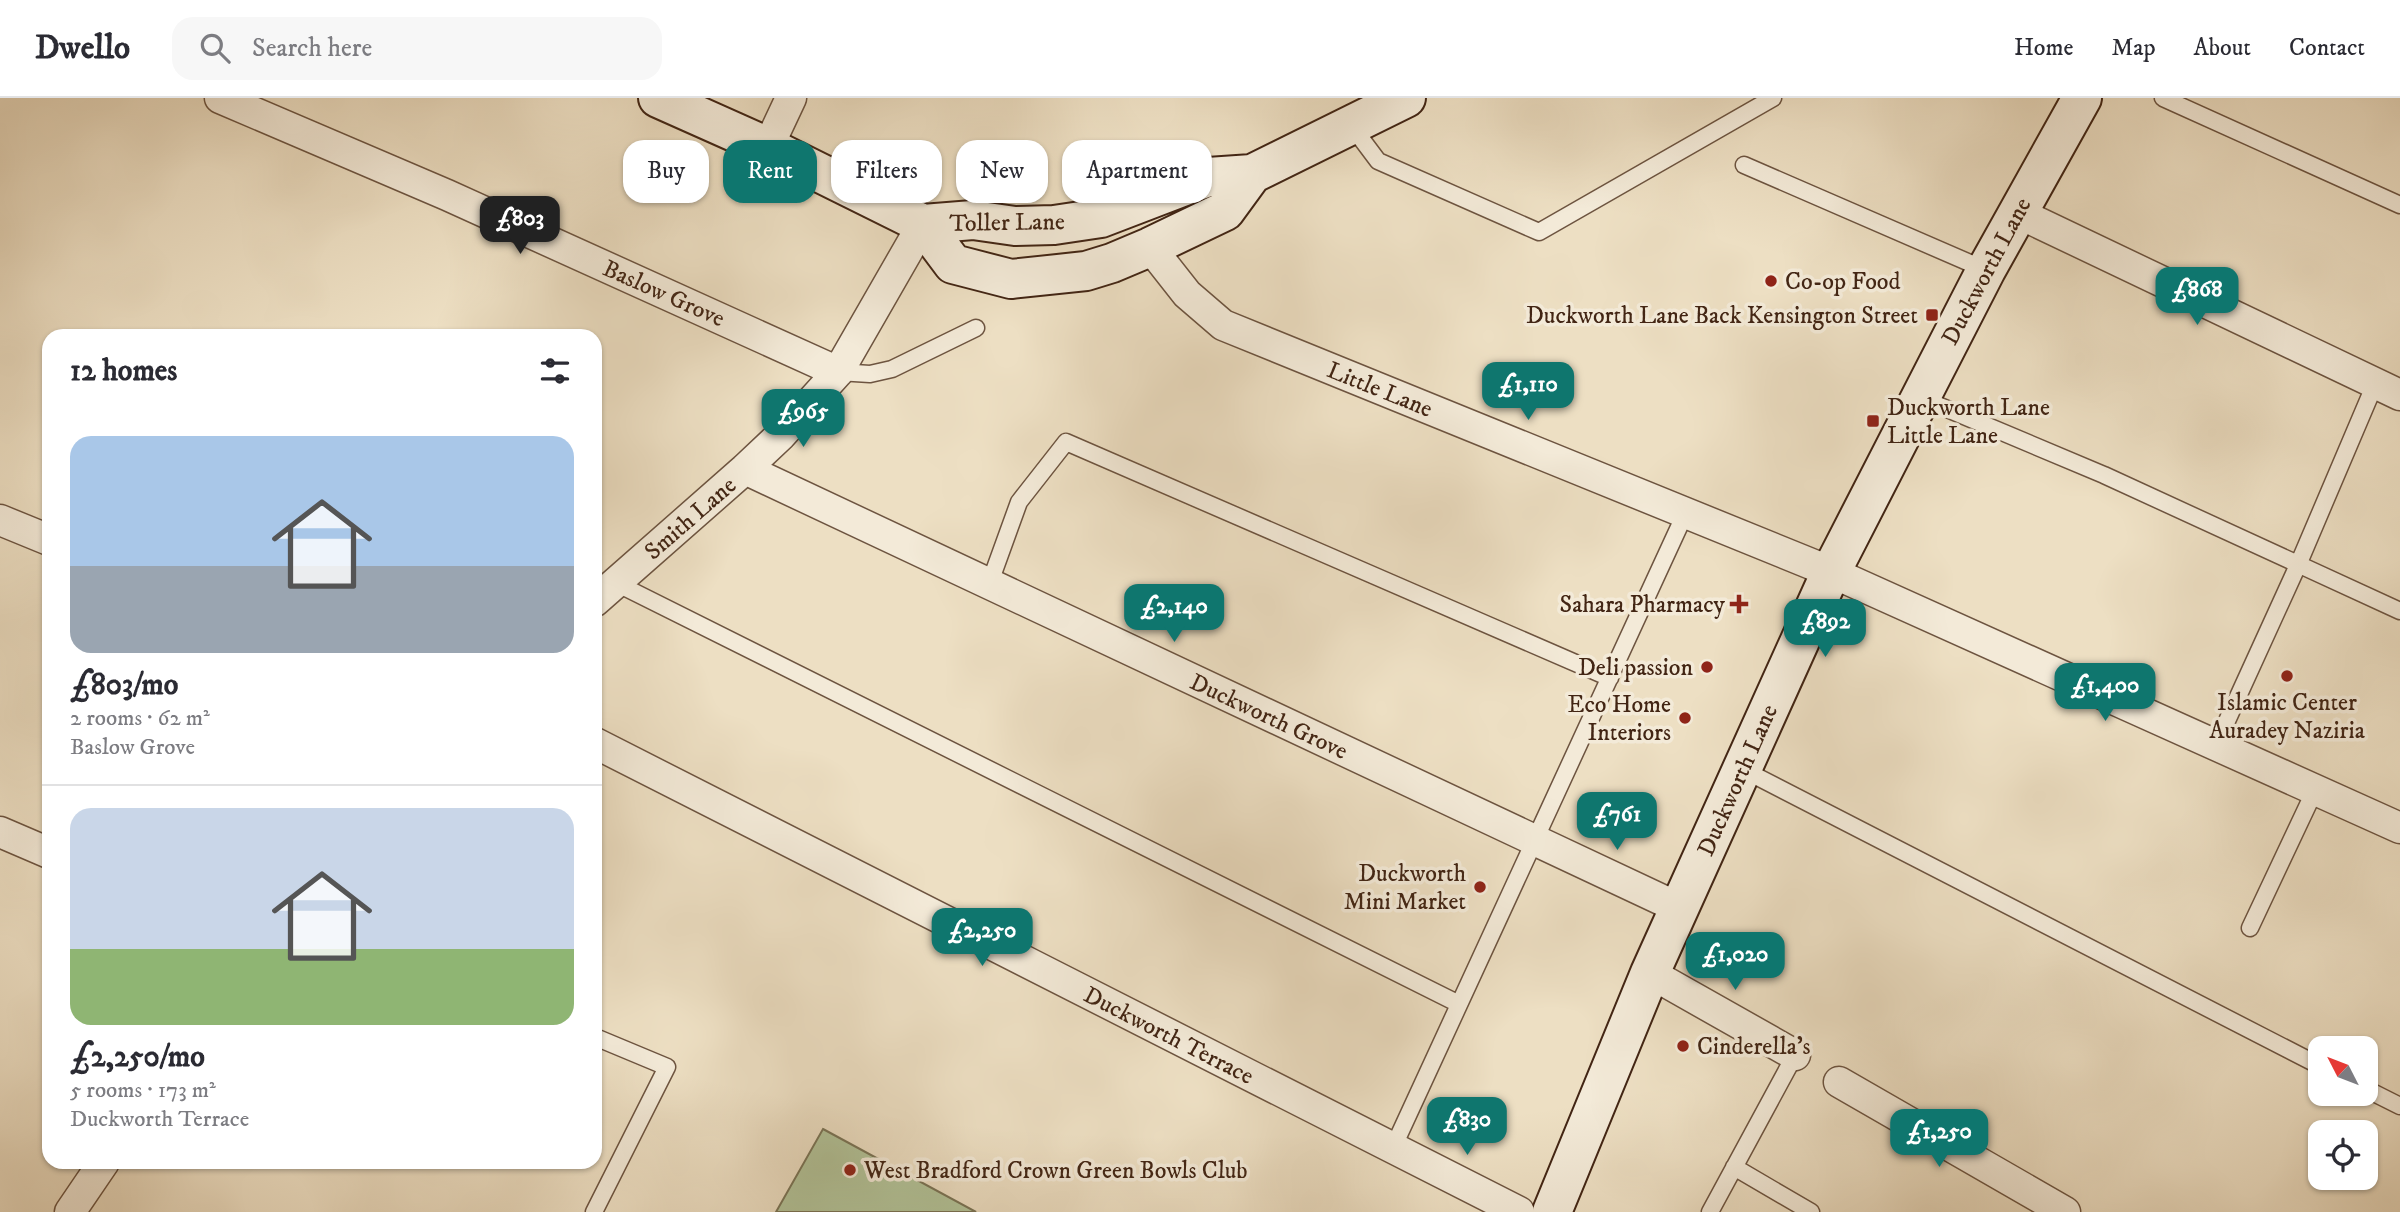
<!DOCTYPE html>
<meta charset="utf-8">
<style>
body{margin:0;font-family:"IM FELL DW Pica",serif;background:#f7f7f7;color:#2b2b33;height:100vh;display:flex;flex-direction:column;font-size:26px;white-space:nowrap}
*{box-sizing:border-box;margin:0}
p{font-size:23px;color:#7c7c81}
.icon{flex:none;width:38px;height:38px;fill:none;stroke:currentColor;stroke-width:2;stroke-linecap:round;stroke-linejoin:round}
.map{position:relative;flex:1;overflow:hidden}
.side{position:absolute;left:42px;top:231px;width:560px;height:840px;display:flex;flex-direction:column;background:#fff;border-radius:21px;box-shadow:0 2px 5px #0004}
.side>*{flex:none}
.banner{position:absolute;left:623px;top:42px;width:665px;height:63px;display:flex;gap:14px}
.needle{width:46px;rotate:312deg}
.fabs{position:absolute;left:2308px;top:938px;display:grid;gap:14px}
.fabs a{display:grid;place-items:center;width:70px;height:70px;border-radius:14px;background:#fff;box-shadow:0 2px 5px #0004;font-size:35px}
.price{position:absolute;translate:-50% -60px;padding:0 16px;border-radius:14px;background:#0f766e;color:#fff;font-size:23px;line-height:46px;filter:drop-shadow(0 2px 4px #0008)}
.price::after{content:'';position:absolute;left:50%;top:42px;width:21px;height:16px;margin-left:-10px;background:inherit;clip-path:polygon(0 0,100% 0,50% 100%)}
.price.active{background:#222;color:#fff}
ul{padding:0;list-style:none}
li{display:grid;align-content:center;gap:14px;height:371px;padding:0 28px}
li+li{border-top:2px solid #e1e1e2}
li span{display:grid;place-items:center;height:217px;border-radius:21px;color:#555}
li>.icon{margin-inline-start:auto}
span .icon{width:126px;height:126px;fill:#fffc;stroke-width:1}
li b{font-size:30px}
h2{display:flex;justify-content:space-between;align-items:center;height:84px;padding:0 28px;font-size:30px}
.pill{padding:0 24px;border-radius:21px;background:#fff;box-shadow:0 2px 5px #0004;font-size:24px;line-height:63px}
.pill.active{background:#0f766e;color:#fff}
header{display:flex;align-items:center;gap:42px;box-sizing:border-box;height:98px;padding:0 35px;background:#fff;border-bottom:2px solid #e1e1e2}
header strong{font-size:33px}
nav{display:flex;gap:38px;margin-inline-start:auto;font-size:24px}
.search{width:490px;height:63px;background:#f7f7f7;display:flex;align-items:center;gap:18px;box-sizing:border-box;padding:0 24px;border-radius:21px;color:#7c7c81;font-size:26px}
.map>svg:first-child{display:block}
.green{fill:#b2c399;stroke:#7a7456;stroke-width:2}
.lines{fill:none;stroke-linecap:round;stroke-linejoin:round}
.lane-casing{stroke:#6d5440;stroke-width:19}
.street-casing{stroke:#6d5440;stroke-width:33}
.secondary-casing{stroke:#422514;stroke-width:42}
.lane{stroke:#f3ead8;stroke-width:16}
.street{stroke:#f3ead8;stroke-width:30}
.secondary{stroke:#f3ead8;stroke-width:38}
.poi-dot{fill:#8f2418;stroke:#f3ead8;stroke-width:2.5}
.labels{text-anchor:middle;stroke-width:7;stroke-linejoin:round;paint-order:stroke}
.street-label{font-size:24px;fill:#422514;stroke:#f3ead8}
.poi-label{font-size:24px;fill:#422514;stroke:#f3ead8;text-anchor:end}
</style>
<header>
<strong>Dwello</strong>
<div class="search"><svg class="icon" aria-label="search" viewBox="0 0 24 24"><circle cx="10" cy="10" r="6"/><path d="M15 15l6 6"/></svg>Search here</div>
<nav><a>Home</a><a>Map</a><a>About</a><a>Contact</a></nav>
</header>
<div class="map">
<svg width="2400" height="1114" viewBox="0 0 2400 1114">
<rect width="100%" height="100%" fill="#eddfc3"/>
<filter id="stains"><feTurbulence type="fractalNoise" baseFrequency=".00286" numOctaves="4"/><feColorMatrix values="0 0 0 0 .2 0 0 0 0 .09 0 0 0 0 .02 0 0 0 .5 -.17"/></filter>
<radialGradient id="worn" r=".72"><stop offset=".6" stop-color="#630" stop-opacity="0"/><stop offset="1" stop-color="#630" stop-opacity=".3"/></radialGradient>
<path class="green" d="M823,1031l153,83h-200z"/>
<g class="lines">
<g class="lane-casing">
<path id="lane" d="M2163,0l237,107
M1351,27l27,36 161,71 234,-134
M1744,67l242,105
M838,274l32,2 22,-5 84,-41
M1921,300l183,77 296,136
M616,485l843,421
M989,487l30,-83 47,-60 544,236
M2216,647l82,-180 77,-181
M1742,671l578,297
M2250,830l65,-138
M2366,991l34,17
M1393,1050l292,-634
M1734,1069l77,45
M594,1114l73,-145 -72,-30
M1710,1114l85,-157"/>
</g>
<g class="street-casing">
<path id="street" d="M220,0l227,97 391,177
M768,49l23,-49
M2016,114l384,183
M1150,149l37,47 36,31 608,247 569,256
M745,371l934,439
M0,422l49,20
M595,503l150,-132 36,-34 57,-63 85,-148
M595,645l924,469
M0,734l49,21
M1650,875l145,82
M1839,984l226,130
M70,1114l34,-50"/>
</g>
<g class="secondary-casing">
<path id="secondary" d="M658,0l110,49 155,77 30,40 58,15 75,-8 26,-8 38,-16 75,-36 27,-37
M923,126l50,-4 42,6 39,-1 47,-7 107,-41 44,-3 154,-76
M1552,1114l98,-239 181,-401 155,-302 96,-172"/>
</g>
<use href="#lane" class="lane"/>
<use href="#street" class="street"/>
<use href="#secondary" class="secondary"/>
</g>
<g class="poi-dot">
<circle cx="1771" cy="183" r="7"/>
<rect x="1925" y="210" width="14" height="14" rx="3.5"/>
<rect x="1866" y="316" width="14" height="14" rx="3.5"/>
<path d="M1735.5 495.5h7v7h7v7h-7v7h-7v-7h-7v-7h7z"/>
<circle cx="1707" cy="569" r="7"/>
<circle cx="2287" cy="578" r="7"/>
<circle cx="1685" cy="620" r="7"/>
<circle cx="1480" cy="789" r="7"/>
<circle cx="1683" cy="948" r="7"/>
<circle cx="850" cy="1072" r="7"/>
</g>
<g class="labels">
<g class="street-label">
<text transform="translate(1007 124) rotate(-1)" y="8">Toller Lane</text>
<text transform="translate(1986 173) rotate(-62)" y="8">Duckworth Lane</text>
<text transform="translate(664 195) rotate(24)" y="8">Baslow Grove</text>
<text transform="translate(1380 291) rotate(22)" y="8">Little Lane</text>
<text transform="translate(690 420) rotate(-41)" y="8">Smith Lane</text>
<text transform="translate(1269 618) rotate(25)" y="8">Duckworth Grove</text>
<text transform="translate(1737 682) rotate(-66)" y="8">Duckworth Lane</text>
<text transform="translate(1169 937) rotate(27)" y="8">Duckworth Terrace</text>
</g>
<g class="poi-label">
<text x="1785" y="191" text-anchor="start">Co-op Food</text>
<text x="1918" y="225">Duckworth Lane Back Kensington Street</text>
<text x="1887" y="317" text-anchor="start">Duckworth Lane<tspan x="1887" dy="28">Little Lane</tspan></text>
<text x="1725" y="514">Sahara Pharmacy</text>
<text x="1693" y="577">Deli passion</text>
<text x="2287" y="612" text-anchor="middle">Islamic Center<tspan x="2287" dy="28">Auradey Naziria</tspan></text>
<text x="1671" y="614">Eco Home<tspan x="1671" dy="28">Interiors</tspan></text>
<text x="1466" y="783">Duckworth<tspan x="1466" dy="28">Mini Market</tspan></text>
<text x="1697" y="956" text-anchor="start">Cinderella's</text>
<text x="864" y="1080" text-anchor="start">West Bradford Crown Green Bowls Club</text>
</g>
</g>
<rect width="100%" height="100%" filter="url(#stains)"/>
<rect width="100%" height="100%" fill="url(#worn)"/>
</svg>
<div class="fabs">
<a><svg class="needle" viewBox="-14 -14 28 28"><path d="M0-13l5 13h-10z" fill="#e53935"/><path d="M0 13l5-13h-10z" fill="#7c7c81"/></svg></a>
<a><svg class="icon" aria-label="locate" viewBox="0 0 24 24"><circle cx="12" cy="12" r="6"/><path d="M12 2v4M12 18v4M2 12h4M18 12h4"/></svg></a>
</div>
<b class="price active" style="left:520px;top:158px">£803</b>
<b class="price" style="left:2197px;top:229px">£868</b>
<b class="price" style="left:1528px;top:324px">£1,110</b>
<b class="price" style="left:803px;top:351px">£965</b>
<b class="price" style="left:1174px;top:546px">£2,140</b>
<b class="price" style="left:1825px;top:561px">£892</b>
<b class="price" style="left:2105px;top:625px">£1,400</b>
<b class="price" style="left:1617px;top:754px">£761</b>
<b class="price" style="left:982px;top:870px">£2,250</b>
<b class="price" style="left:1735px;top:894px">£1,020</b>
<b class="price" style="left:1467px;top:1059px">£830</b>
<b class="price" style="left:1939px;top:1071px">£1,250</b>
<div class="banner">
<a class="pill">Buy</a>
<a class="pill active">Rent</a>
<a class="pill">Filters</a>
<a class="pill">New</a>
<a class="pill">Apartment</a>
</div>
<section class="side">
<h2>12 homes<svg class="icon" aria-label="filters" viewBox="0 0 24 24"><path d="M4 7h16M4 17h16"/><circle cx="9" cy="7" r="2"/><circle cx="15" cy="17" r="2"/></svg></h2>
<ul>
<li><span style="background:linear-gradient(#a9c7e8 60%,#9aa5b1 0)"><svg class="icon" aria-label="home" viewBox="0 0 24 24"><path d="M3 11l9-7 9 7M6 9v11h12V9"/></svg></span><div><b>£803/mo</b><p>2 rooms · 62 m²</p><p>Baslow Grove</p></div></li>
<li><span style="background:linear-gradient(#c9d6e8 65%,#8fb573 0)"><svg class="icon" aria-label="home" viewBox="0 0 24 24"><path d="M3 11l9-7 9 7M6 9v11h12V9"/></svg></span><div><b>£2,250/mo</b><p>5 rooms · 173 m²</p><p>Duckworth Terrace</p></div></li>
</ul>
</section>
</div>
